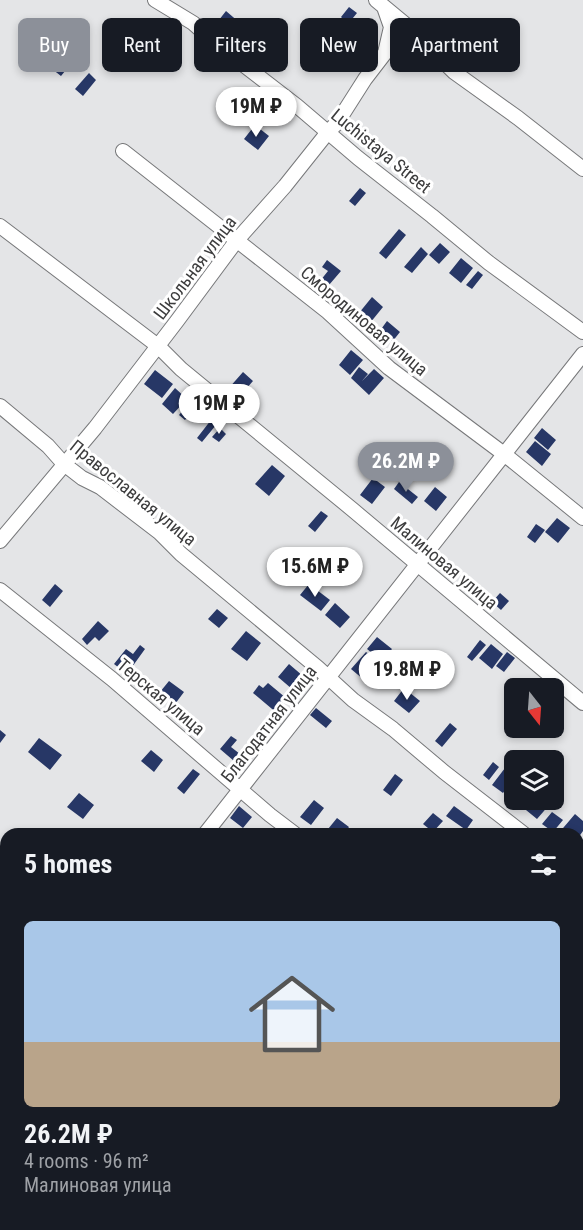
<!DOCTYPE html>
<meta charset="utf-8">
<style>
body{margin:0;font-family:"Roboto Condensed",sans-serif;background:#20242c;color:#f1f3f6;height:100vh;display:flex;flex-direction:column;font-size:22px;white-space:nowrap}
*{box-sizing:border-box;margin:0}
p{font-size:20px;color:#9ea1a6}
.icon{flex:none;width:33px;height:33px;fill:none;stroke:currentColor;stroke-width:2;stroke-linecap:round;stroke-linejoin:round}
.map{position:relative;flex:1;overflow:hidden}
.side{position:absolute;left:0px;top:828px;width:584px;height:402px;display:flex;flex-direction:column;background:#171b24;border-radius:18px 18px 0 0;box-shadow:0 3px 9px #0003}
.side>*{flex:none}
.top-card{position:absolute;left:18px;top:18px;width:548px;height:54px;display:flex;gap:12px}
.needle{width:39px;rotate:163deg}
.fabs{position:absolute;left:504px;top:678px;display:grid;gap:12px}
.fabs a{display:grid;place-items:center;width:60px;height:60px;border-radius:9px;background:#171b24;box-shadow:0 3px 9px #0003;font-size:30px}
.price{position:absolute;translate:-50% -51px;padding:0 14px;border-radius:21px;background:#fff;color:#222;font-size:20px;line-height:39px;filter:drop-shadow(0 2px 3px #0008)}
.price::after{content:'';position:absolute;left:50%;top:36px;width:18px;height:14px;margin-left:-9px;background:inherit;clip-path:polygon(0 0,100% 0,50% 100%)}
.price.on{background:#8c9099;color:#fff}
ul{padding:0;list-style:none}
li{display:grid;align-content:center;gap:12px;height:318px;padding:0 24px}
li span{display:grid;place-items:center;height:186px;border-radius:9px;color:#555}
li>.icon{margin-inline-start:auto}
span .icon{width:108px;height:108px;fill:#fffc;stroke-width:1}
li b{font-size:26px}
h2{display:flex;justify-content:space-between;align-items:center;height:72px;padding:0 24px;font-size:26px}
.chip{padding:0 21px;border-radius:9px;background:#171b24;box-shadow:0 3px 9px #0003;font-size:21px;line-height:54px}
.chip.on{background:#8c9099;color:#fff}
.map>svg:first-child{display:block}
.green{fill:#c7d1a8}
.building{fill:#273766}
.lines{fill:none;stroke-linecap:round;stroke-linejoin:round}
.minor-casing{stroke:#77787a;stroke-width:16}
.minor{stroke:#fff;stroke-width:14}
.labels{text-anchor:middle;stroke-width:6;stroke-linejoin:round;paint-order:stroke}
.street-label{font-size:18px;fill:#3c3c3d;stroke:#fff}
</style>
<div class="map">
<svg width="583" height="1230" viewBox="0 0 583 1230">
<rect width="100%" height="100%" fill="#e4e5e7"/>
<path class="green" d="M0,902l6,5v317h153l3,6h-162z
M188,1224h126l7,6h-130z
M327,1224h86l7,6h-86z"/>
<path class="building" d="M349,7l8,6 -9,11 -7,-7z
M226,11l14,12 -6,8 -4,-3 -4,5 -11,-8z
M249,28l8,7 -11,14 -8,-7z
M55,53l15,12 -9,11 -9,-7 2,-3 -6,-5z
M89,73l7,7 -13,16 -8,-7z
M255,125l14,11 -11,14 -14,-11z
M360,188l6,5 -11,13 -6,-5z
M399,229l7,6 -20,24 -7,-6z
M440,243l10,9 -11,12 -10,-9z
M421,247l7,7 -16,19 -8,-6z
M461,258l12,10 -12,15 -12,-10z
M327,260l14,11 -18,21 -7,-6 12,-15 -6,-4z
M478,271l5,4 -11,14 -6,-4z
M372,297l11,10 -13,16 -11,-10z
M387,321l13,11 -8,10 -13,-10z
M351,350l12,10 -13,15 -11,-10z
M359,367l9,7 -6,7 12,-12 10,9 -15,17 -18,-17z
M155,370l18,14 -11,14 -18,-14z
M243,372l10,9 -15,17 -10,-9z
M175,388l12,11 -14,15 -11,-10z
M193,398l6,5 -14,17 -6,-5z
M211,420l5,5 -14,17 -5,-4z
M220,428l6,6 -7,8 -7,-5z
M542,428l14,12 -8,10 -14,-12z
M535,441l16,13 -9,12 -16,-14z
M272,465l13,11 -16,20 -14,-12z
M373,478l12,9 -13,17 -12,-9z
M399,482l19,15 -6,7 -18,-15z
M435,487l12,10 -11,14 -12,-10z
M321,511l7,5 -13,16 -7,-6z
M557,518l13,10 -12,15 -13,-11z
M536,524l9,6 -10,13 -8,-6z
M55,584l8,7 -13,16 -8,-7z
M309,584l21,16 -9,11 -21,-16z
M500,593l9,8 -8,9 -9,-8z
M335,603l15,14 -10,11 -15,-13z
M217,609l11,9 -9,10 -11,-9z
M98,621l11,10 -10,10 -4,-4 -8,8 -5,-6z
M246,631l15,12 -14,18 -16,-12z
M377,637l15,12 -10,12 -15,-12z
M480,640l6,5 -14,16 -5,-4z
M491,644l12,10 -11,15 -13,-11z
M140,645l5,4 -18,25 -13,-10 12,-15 7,5z
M366,652l12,9 -15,18 -12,-10z
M507,652l8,6 -11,14 -8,-6z
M289,664l14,12 -11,13 -14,-12z
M169,681l15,11 -9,12 -15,-12z
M268,683l18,15 -5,6 3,2 -6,8 -25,-21 6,-8 4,3z
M404,688l16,13 -11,12 -15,-12z
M316,708l16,13 -6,7 -16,-13z
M450,723l7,6 -15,18 -7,-6z
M0,730l6,5 -6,8z
M231,736l6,4 -6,7 9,7 -6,7 -14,-12z
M39,738l23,17 -12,15 -22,-18z
M151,750l12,10 -9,12 -13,-11z
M493,762l6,5 -10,13 -6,-5z
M505,768l9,8v2l-11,15 -11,-8z
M193,769l7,5 -16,20 -7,-6z
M395,774l8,6 -12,16 -8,-6z
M79,793l15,12 -11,14 -16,-12z
M314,800l10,8 -13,17 -11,-8z
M534,800h11l5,4 -13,15 -11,-9z
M239,806l13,11 -9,11 -13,-10z
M454,806l19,14 -7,10 -20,-14z
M552,812l11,8 -10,12 -11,-8z
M433,813l10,8 -10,11 -10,-8z
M575,814l8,7v10l-5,7v-4h-20z
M337,818l12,9 -5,7h-20z"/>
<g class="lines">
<g class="minor-casing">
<path id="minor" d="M155,0l38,23 26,23 78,60 61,52 74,58 57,47 94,69
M376,0l30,25 48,47 64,46 65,51
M123,151l205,161 61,56 115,86 79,64
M0,226l158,120 23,23 172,141 230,193
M0,406l48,40 16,18 18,14 18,9 60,46 21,21 137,114 35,32 40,29 51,43 80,62
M0,541l95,-113 82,-107 60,-81 48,-54 43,-54 9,-9 28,-44 20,-26 6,-26 -7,-20
M0,590l112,89 158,136 25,19
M205,834l378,-480
M0,873l6,5
M578,875l5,3
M578,1069l5,-28
M578,1162l5,1
M442,1224l8,6
M556,1230l2,-6"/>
</g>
<use href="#minor" class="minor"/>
</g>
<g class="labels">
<g class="street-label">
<text transform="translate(381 151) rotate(39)" y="6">Luchistaya Street</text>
<text transform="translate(195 268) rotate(-53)" y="6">Школьная улица</text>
<text transform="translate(364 321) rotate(40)" y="6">Смородиновая улица</text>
<text transform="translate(133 493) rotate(39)" y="6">Православная улица</text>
<text transform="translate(444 563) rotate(40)" y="6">Малиновая улица</text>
<text transform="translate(161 697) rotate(40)" y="6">Терская улица</text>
<text transform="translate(269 724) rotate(-52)" y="6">Благодатная улица</text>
</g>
</g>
</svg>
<div class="fabs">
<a><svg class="needle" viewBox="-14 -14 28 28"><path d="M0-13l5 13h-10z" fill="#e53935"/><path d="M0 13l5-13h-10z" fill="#9ea1a6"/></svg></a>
<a><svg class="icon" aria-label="layers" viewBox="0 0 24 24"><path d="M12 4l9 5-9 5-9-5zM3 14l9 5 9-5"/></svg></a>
</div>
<b class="price" style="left:256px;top:138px">19M ₽</b>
<b class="price" style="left:219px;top:435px">19M ₽</b>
<b class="price on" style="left:406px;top:493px">26.2M ₽</b>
<b class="price" style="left:315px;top:598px">15.6M ₽</b>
<b class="price" style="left:407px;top:701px">19.8M ₽</b>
<div class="top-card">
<a class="chip on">Buy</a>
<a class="chip">Rent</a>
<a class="chip">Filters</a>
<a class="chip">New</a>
<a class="chip">Apartment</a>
</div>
<section class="side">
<h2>5 homes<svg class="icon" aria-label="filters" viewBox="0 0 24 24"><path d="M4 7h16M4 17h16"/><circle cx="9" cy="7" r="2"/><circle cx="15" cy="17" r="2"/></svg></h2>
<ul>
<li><span style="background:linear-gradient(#a9c7e8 65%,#b9a48a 0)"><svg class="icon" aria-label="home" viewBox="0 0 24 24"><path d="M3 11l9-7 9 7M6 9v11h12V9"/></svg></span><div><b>26.2M ₽</b><p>4 rooms · 96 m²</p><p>Малиновая улица</p></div></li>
</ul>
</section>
</div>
